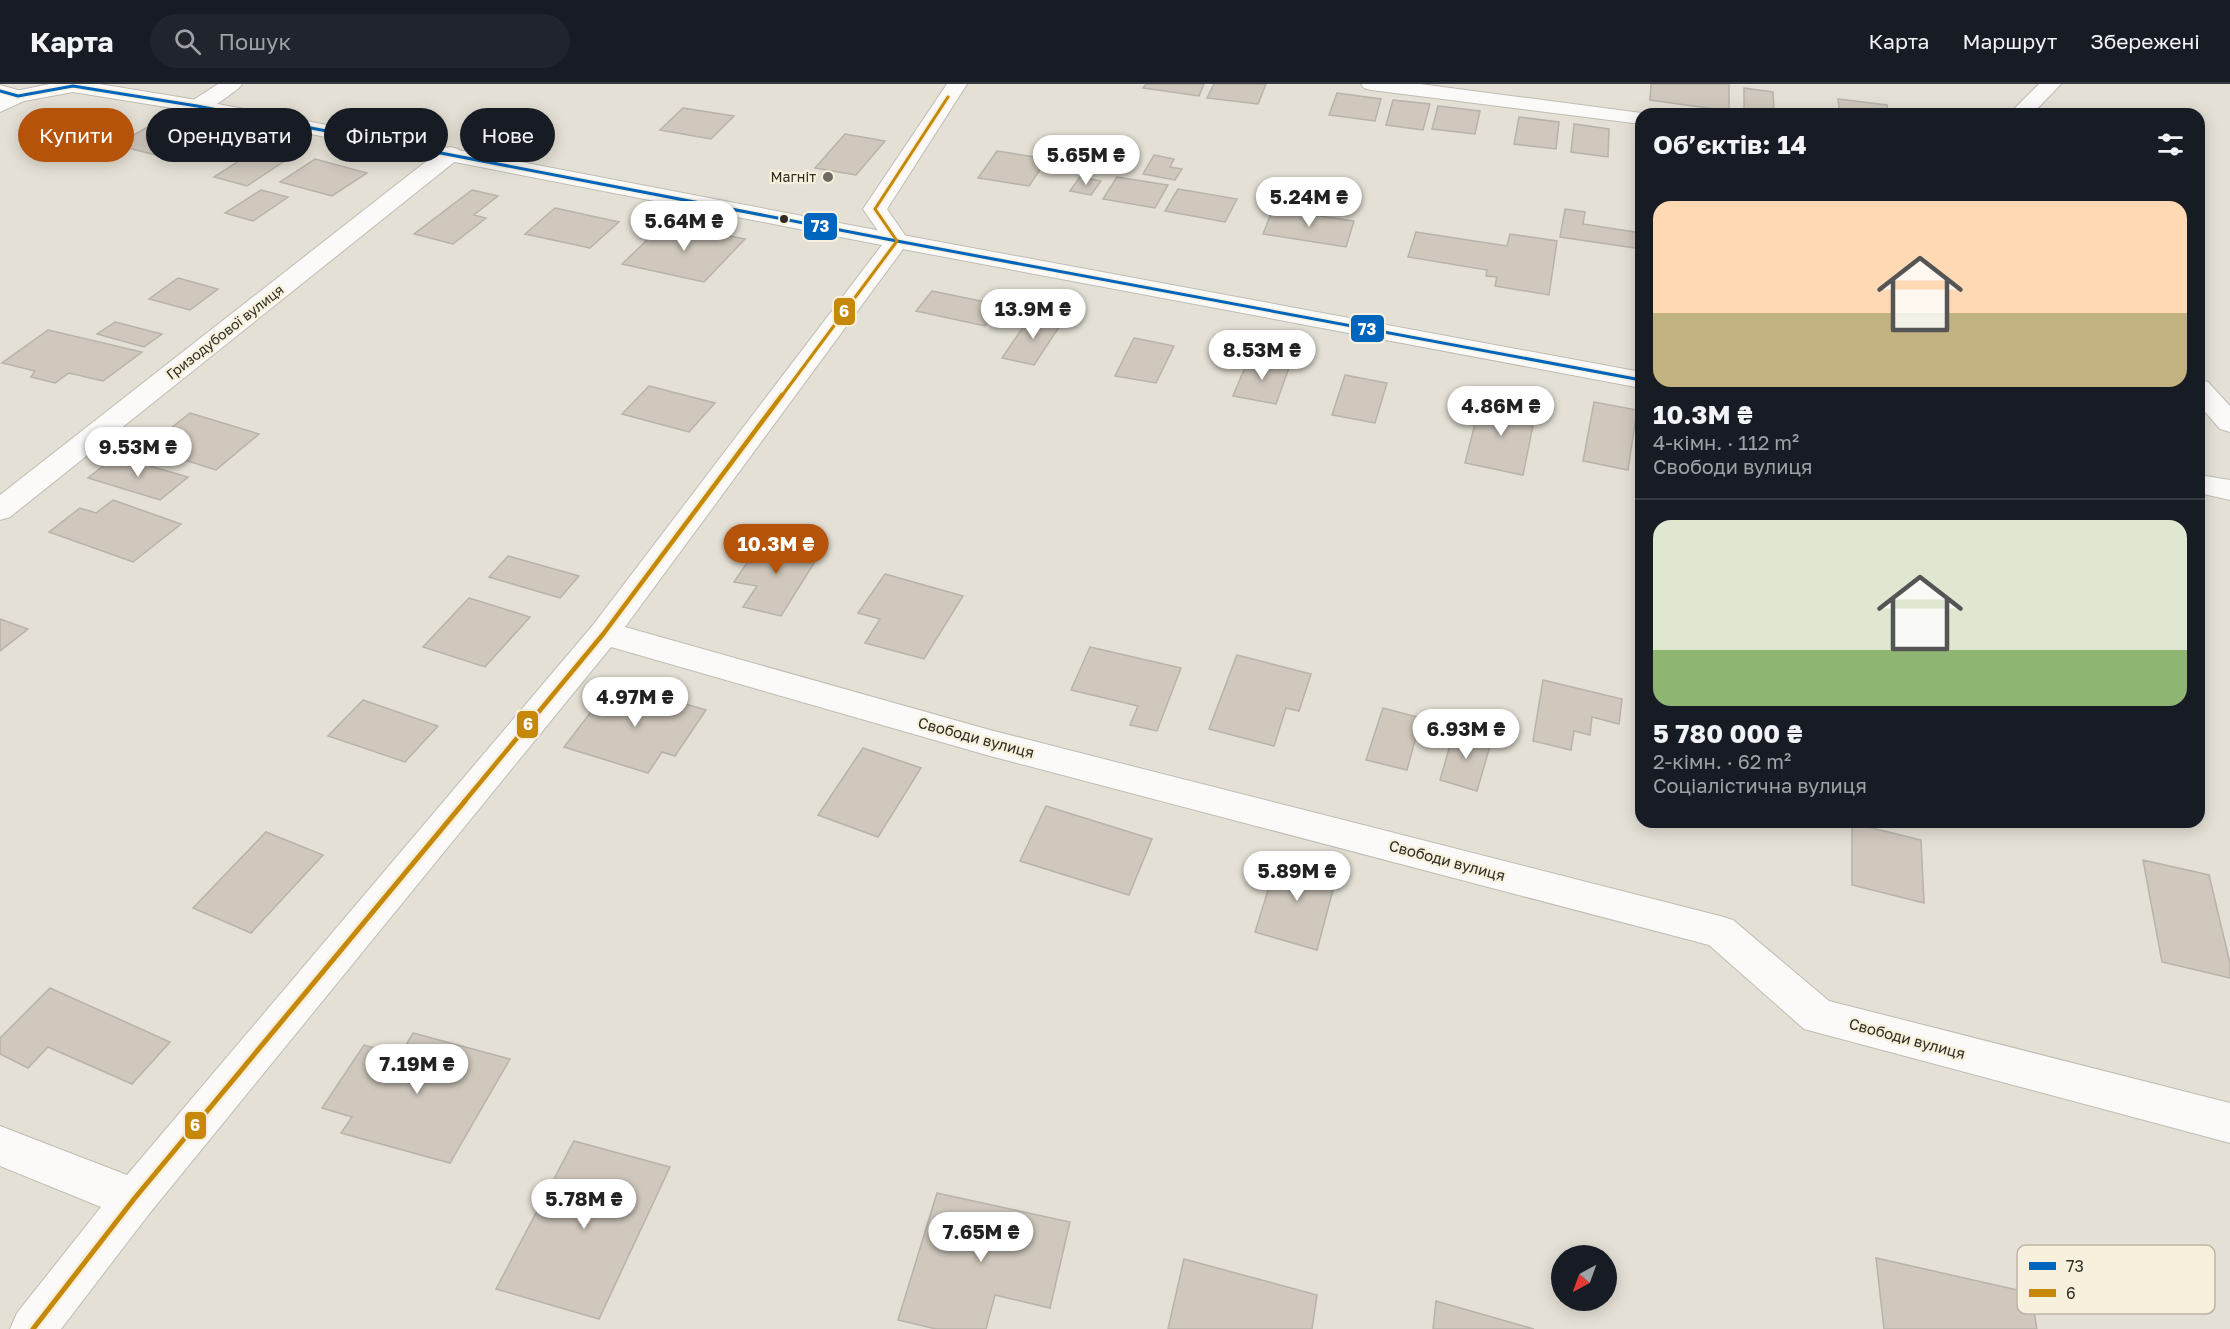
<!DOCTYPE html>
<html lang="uk">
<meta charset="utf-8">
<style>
body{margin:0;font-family:"Golos Text",sans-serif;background:#20242c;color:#f1f3f6;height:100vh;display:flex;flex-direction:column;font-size:22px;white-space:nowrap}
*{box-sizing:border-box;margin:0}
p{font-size:20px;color:#9ea1a6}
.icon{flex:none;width:33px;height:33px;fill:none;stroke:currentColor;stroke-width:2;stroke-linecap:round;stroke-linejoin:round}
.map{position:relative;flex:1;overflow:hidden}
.panel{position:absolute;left:1635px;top:24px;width:570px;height:720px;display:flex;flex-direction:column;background:#171b24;border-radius:18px;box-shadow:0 3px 15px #0003}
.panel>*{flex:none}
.guide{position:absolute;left:18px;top:24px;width:570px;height:54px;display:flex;gap:12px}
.needle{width:39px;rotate:221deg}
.tools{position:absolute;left:1551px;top:1161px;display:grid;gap:12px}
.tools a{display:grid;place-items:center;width:66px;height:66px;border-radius:50%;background:#171b24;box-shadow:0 3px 15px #0003;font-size:30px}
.price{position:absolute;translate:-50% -51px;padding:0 14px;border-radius:21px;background:#fff;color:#222;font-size:20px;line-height:39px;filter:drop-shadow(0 2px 3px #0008)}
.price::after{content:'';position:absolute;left:50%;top:36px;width:18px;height:14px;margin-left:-9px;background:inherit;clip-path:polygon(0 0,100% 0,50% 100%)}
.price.on{background:#b45309;color:#fff}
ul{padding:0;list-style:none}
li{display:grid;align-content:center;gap:12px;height:318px;padding:0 18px}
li+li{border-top:2px solid #363941}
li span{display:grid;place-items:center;height:186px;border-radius:18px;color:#555}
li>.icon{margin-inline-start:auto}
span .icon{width:108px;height:108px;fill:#fffc;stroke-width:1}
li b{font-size:26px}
h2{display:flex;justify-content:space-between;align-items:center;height:72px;padding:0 18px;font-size:26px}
.pill{padding:0 21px;border-radius:27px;background:#171b24;box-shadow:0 3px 15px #0003;font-size:21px;line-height:54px}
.pill.on{background:#b45309;color:#fff}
header{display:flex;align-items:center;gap:36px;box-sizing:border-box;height:84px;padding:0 30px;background:#171b24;border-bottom:2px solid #363941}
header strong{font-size:28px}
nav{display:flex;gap:33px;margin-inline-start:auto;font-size:21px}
.search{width:420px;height:54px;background:#20242c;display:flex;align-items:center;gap:15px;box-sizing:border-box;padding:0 21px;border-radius:33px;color:#9ea1a6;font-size:22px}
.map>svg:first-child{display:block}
.building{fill:#d0c8bd;stroke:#b7b2aa;stroke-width:1.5}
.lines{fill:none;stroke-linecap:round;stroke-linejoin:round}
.minor-casing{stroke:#bfbcb3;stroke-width:2}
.tertiary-casing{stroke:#bfbcb3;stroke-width:2}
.minor{fill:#fbfaf9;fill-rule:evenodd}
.tertiary{fill:#fbfaf9;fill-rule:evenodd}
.bus-1-casing{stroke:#f7f0dc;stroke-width:6}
.bus-2-far2-casing{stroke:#f7f0dc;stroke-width:6}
.bus-2-far1-casing{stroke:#f7f0dc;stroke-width:9}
.bus-2-casing{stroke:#f7f0dc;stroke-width:10}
.bus-1{stroke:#0065bd;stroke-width:3}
.bus-2-far2{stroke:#c58809;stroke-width:3}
.bus-2-far1{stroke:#c58809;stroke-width:4.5}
.bus-2{stroke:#c58809;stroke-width:5}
.poi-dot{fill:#6e6b62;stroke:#f7f0dc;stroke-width:2}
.bus-dot{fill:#2f2c24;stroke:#f7f0dc;stroke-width:2}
.labels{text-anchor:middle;stroke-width:4.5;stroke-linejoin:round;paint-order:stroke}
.far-poi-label{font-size:14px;fill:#2f2c24;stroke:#f7f0dc;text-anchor:end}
.far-street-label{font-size:14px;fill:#2f2c24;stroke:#f7f0dc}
.street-label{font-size:15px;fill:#2f2c24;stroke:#f7f0dc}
.key{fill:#f7f0dc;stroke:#bbb5a5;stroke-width:1.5}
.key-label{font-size:16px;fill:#2f2c24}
.line-badge{stroke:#f7f0dc;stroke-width:2}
.badge-label{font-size:16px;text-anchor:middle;font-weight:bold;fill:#fff}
</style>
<header>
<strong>Карта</strong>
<div class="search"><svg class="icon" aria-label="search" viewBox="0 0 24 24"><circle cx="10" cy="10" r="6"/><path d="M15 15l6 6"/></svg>Пошук</div>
<nav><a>Карта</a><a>Маршрут</a><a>Збережені</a></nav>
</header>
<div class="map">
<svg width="2230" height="1245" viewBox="0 0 2230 1245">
<rect width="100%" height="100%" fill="#e4e0d5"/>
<path class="building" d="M1146,0h58l-5,12 -56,-8z
M1214,0h52l-8,20 -51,-6z
M1651,0h78v27l-79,-11z
M1744,4l29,4 1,22 -30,-4z
M1337,9l44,6 -6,22 -46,-6z
M1838,15l49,6 1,9h-48z
M1393,16l37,4 -7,26 -37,-5z
M1438,22l42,5 -5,23 -43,-5z
M683,24l51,8 -23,23 -51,-9z
M56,26l31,8 -28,15 -31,-8z
M1519,33l40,5 -3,27 -42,-5z
M1574,40l35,5 -1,28 -37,-5z
M151,41l55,13 -34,21 -56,-14z
M845,50l40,7 -29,34 -41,-7z
M259,64l33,8 -45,30 -33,-9z
M997,67l50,8 -18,27 -51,-8z
M1154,71l20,4 -4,8 12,2 -7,11 -32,-6z
M315,75l52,14 -35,23 -52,-14z
M1080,93l21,4 -10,14 -21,-4z
M1117,93l51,8 -13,23 -52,-9z
M1178,105l59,10 -12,23 -60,-11z
M261,106l27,7 -35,24 -28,-8z
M472,106l26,6 -24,19 12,3 -33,26 -39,-10z
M555,124l64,14 -29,26 -65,-14z
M1273,125l81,12 -8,26 -83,-13z
M1565,125l20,3 -2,12 58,9v16l-81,-12z
M665,139l80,16 -41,43 -82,-18z
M1416,148l91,14 3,-12 47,7 -8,54 -54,-9 2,-9 -11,-1 1,-6 -79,-13z
M178,194l40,11 -28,21 -41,-11z
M932,207l68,14 -15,21 -69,-15z
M1032,230l31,7 -29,44 -32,-7z
M115,238l47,12 -18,13 -47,-13z
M48,246l94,22 -39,29 -34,-8 -14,10 -24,-6 4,-6 -33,-8z
M1134,254l40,8 -18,37 -41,-7z
M1249,274l41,7 -14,39 -43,-8z
M1345,291l42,8 -12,40 -43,-8z
M649,302l66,17 -26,29 -67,-18z
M1481,316l55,10 -13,65 -58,-12z
M1594,318l43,8 -9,60 -45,-9z
M190,329l69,21 -43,36 -70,-22z
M116,372l72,21 -28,23 -72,-22z
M113,416l68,24 -48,38 -84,-30 31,-24 16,5z
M763,455l58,13 -40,64 -38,-9 14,-21 -23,-4z
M508,472l71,20 -19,22 -71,-21z
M885,490l78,22 -39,63 -59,-16 15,-24 -22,-6z
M469,514l61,19 -45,50 -62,-20z
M0,535l28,10 -28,22z
M1090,563l91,21 -24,63 -27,-6 8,-19 -67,-16z
M1237,571l74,19 -12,37 -13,-3 -12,38 -65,-17z
M1543,596l79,19 -3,25 -27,-7 -2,18 -16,-4 -3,19 -38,-9z
M613,599l93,27 -31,46 -13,-4 -14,21 -84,-26z
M363,616l75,26 -33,36 -77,-26z
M1383,624l38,10 -14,52 -41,-10z
M1455,644l37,11 -15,52 -37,-11z
M863,664l58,20 -43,69 -60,-22z
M1046,722l106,33 -23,56 -109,-34z
M1852,739l69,17 3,63 -72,-18z
M266,748l57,23 -72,78 -58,-25z
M1279,771l59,16 -21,79 -62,-18z
M2143,776l66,15 21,88v15l-68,-16z
M50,904l120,54 -38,42 -84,-37 -20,21 -28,-14v-16z
M413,949l97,26 -60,104 -109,-30 11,-16 -30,-9 42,-63 36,10z
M574,1057l96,26 -71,152 -103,-30z
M937,1109l133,29 -20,86 -55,-13 -9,34h-50l-38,-9z
M1876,1174l155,35 6,36h-153z
M1184,1175l133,36 -5,34h-144z
M1436,1217l98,28h-101z"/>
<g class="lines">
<g class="minor-casing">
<path id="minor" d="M218,0h24l-3,4c-14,10 -32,27 -49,22l-4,-4 4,-4z
M947,0h20l-80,125 22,32 -284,386 365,103 730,186 13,4 96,81 401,102v40l-426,-114 -95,-84 -719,-189 -379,-109 -462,567 -88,115h-51l7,-16 84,-106 -101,-41v-40l127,49 466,-550 292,-384 -22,-32z
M1361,0h59l229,30h-8v10l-270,-34 -7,-2z
M2039,0h22l-29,30h-23z
M0,1l25,7 3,4 -3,4 -7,2 -18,-5z
M450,63l8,2 3,5 -3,5 -448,358 -10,3v-25l442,-346z
M2199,296l9,2 22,24v26l-10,-3 -21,-24z"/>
</g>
<g class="tertiary-casing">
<path id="tertiary" d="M50,0h49l98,16 700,134 744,138v16l-744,-140 -700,-136 -124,-20 -49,9 -24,11v-15l11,-5z
M2199,391l31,5v20l-31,-7z"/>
</g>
<use href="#minor" class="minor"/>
<use href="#tertiary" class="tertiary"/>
<g class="bus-1-casing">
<path id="bus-1" d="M0,7l18,5 55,-10 124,20 700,135 744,139"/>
</g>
<g class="bus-2-far2-casing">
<path id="bus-2-far2" d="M781,313l116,-156 -22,-32 73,-112"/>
</g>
<g class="bus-2-far1-casing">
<path id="bus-2-far1" d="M464,718l140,-169 178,-238"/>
</g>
<g class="bus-2-casing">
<path id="bus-2" d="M33,1245l101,-130 331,-398"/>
</g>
<use href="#bus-1" class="bus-1"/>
<use href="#bus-2-far2" class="bus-2-far2"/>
<use href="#bus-2-far1" class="bus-2-far1"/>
<use href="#bus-2" class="bus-2"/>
</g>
<circle class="poi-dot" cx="828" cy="93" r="6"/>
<circle class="bus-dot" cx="784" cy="135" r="5"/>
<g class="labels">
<g class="far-poi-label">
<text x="816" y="98">Магніт</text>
</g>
<g class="far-street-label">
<text transform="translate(225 248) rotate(-38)" y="5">Гризодубової вулиця</text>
</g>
<g class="street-label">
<text transform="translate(976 654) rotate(15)" y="5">Свободи вулиця</text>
<text transform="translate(1447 777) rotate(15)" y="5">Свободи вулиця</text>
<text transform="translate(1907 955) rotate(15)" y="5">Свободи вулиця</text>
</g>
</g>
<rect x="2017" y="1161" width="198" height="69" rx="9" class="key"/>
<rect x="2029" y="1178" width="27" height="8" fill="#0065bd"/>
<rect x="2029" y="1205" width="27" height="8" fill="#c58809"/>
<g class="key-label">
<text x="2066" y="1188">73</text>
<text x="2066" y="1215">6</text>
</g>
<g class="line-badge">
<rect x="803" y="128" width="35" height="29" rx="6" fill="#0065bd"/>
<rect x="833" y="213" width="23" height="29" rx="6" fill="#c58809"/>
<rect x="1350" y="230" width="35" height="29" rx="6" fill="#0065bd"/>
<rect x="516" y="626" width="23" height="29" rx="6" fill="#c58809"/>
<rect x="184" y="1027" width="23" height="29" rx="6" fill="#c58809"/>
</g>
<g class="badge-label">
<text x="820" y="148">73</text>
<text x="844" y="233">6</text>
<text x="1367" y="251">73</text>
<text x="528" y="646">6</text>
<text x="195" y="1047">6</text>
</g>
</svg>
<div class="tools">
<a><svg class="needle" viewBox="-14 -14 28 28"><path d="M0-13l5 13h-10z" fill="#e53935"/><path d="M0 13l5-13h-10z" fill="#9ea1a6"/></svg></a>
</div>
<b class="price" style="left:1086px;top:102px">5.65M ₴</b>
<b class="price" style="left:1309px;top:144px">5.24M ₴</b>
<b class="price" style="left:684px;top:168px">5.64M ₴</b>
<b class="price" style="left:1033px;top:256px">13.9M ₴</b>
<b class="price" style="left:1262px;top:297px">8.53M ₴</b>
<b class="price" style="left:1501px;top:353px">4.86M ₴</b>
<b class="price" style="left:138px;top:394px">9.53M ₴</b>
<b class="price on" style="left:776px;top:491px">10.3M ₴</b>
<b class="price" style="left:635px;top:644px">4.97M ₴</b>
<b class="price" style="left:1466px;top:676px">6.93M ₴</b>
<b class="price" style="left:1297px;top:818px">5.89M ₴</b>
<b class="price" style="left:417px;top:1011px">7.19M ₴</b>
<b class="price" style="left:584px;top:1146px">5.78M ₴</b>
<b class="price" style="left:981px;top:1179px">7.65M ₴</b>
<div class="guide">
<a class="pill on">Купити</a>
<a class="pill">Орендувати</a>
<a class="pill">Фільтри</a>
<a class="pill">Нове</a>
</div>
<section class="panel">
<h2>Об’єктів: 14<svg class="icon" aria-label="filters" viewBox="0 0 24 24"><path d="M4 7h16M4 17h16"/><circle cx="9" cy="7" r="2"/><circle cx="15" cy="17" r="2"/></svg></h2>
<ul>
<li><span style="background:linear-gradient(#ffd9b3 60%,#c2b280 0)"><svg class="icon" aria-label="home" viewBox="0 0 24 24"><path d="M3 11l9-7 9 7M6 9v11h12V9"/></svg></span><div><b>10.3M ₴</b><p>4-кімн. · 112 m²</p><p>Свободи вулиця</p></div></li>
<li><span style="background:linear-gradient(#dfe7d0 70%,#8fb573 0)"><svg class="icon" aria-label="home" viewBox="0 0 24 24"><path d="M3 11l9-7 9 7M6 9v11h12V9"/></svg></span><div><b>5 780 000 ₴</b><p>2-кімн. · 62 m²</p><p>Соціалістична вулиця</p></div></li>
</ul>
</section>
</div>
